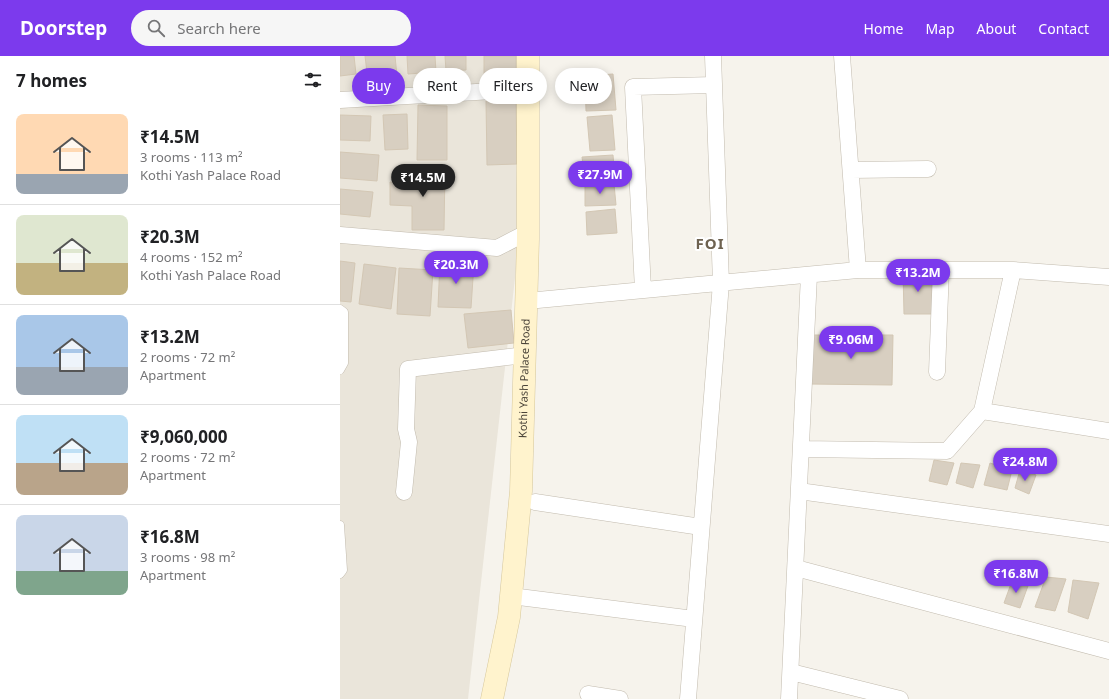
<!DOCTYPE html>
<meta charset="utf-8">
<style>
body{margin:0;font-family:"Noto Sans",sans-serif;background:#f6f6f6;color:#202124;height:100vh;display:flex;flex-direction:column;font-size:15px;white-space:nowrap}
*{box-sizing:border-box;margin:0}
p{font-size:13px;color:#757577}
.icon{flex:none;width:22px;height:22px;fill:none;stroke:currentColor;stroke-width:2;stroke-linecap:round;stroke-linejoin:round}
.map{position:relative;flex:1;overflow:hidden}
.panel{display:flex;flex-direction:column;background:#fff;width:340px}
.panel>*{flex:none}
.banner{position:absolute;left:12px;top:12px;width:380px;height:36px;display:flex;gap:8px}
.price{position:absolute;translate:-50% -34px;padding:0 9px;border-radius:14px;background:#7c3aed;color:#fff;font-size:13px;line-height:26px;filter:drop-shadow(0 1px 2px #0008)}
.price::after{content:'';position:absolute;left:50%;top:24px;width:12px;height:9px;margin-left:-6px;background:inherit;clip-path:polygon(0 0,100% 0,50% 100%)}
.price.selected{background:#222;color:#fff}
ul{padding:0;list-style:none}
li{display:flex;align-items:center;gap:12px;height:100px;padding:0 16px}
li+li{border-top:1px solid #e0e0e0}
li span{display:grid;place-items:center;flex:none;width:112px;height:80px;border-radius:8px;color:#555}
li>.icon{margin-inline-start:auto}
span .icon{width:48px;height:48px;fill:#fffc;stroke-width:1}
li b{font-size:17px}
h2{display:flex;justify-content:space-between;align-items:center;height:48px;padding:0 16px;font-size:17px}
.pill{padding:0 14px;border-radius:18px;background:#fff;box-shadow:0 2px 10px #0003;font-size:14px;line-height:36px}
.pill.selected{background:#7c3aed;color:#fff}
header{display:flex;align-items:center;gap:24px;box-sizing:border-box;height:56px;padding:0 20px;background:#7c3aed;color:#fff}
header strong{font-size:19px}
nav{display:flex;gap:22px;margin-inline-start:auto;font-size:14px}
.search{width:280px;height:36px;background:#f6f6f6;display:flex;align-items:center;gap:10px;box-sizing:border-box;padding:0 14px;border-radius:22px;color:#757577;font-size:15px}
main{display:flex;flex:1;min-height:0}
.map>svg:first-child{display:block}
.residential{fill:#eae5da}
.building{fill:#d8cfc1;stroke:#d3c7b4}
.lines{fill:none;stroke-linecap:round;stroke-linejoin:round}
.lane-casing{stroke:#c2bbae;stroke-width:9}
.street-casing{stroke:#c2bbae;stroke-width:17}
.secondary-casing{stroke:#d6c79b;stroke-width:23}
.lane{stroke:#fff;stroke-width:8}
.street{stroke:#fff;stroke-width:16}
.secondary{stroke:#fff3cd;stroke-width:22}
.labels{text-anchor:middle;stroke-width:4;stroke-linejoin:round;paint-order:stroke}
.street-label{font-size:11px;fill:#4b4439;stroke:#fff}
.district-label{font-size:15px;font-weight:bold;letter-spacing:1px;fill:#6e6250;stroke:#fff}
</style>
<header>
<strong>Doorstep</strong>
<div class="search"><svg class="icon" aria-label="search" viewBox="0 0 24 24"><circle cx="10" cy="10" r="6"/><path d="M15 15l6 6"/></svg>Search here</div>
<nav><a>Home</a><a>Map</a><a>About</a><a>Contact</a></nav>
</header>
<main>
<section class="panel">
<h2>7 homes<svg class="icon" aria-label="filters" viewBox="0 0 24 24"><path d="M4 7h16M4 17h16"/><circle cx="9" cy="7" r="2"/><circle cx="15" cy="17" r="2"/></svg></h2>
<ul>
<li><span style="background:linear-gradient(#ffd9b3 75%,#9aa5b1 0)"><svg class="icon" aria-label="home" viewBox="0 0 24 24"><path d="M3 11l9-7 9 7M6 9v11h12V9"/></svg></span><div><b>₹14.5M</b><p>3 rooms · 113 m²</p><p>Kothi Yash Palace Road</p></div></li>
<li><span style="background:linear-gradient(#dfe7d0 60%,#c2b280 0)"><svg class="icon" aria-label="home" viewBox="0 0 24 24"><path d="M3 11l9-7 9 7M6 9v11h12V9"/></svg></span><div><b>₹20.3M</b><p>4 rooms · 152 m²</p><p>Kothi Yash Palace Road</p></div></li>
<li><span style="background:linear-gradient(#a9c7e8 65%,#9aa5b1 0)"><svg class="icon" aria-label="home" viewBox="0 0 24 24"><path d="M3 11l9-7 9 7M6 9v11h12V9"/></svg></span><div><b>₹13.2M</b><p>2 rooms · 72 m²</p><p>Apartment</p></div></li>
<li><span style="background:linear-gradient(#bfe0f5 60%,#b9a48a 0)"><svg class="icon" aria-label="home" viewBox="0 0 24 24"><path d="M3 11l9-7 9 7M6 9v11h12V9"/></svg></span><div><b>₹9,060,000</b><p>2 rooms · 72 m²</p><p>Apartment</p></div></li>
<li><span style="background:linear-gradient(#c9d6e8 70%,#7fa58c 0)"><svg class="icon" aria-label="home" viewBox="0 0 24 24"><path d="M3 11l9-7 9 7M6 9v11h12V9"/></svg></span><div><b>₹16.8M</b><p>3 rooms · 98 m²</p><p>Apartment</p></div></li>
</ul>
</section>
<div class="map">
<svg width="769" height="643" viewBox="0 0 769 643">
<rect width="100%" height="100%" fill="#f6f3ec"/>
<path class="residential" d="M0,0h172l7,186 -51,457h-128z"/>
<path class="building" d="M0,0h14l2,18 -16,2z
M25,0h30l3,30 -29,3z
M67,0h28l1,16 -28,2z
M105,0h21v14l-20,1z
M144,0h32v21h-32z
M273,18l3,36 -30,1 -1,-35z
M176,44l1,64 -30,1 -1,-64z
M78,49l29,1v54h-30z
M67,58l1,35 -23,1 -2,-35z
M0,59l31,1 -1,25 -30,-1z
M272,59l3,35 -25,1 -3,-34z
M0,96l39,3 -2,26 -37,-3z
M273,99l2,23 -30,3 -3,-24z
M72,113h33l-1,61h-32v-24l-22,-1v-23l21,1z
M274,128l2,21 -31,1v-20z
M0,133l33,3 -3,25 -30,-3z
M275,153l2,24 -30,2 -1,-23z
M0,205l15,2 -4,39 -11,-1z
M100,205l34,2 -3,45 -33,-1z
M24,208l32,4 -5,41 -32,-5z
M59,212l34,2 -3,46 -33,-2z
M563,216h29l1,42h-29z
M171,254l3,33 -46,5 -4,-34z
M469,279h84l-1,50 -83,-1z
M594,404l20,3 -7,22 -18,-4z
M621,407l19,2 -7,23 -17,-5z
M650,407l22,7 -5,20 -23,-5z
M680,414l16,5 -7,19 -14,-6z
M706,521l20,2 -11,32 -20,-4z
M733,524l26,3 -11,36 -20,-7z
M672,525l17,2 -9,25 -16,-5z"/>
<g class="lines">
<g class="lane-casing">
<path id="lane" d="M0,253l4,3v51l-4,7
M0,469l3,45 -3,4"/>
</g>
<g class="street-casing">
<path id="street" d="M502,0l16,214
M0,44l188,-11
M511,114l77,-1
M0,179l157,13 31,-16
M303,234l-10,-203 81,-2
M187,245l331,-31h155l96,7
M597,316l4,-103
M642,355l127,20
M461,393l146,2 35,-40 31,-141
M459,435l310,43
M64,436l5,-50 -3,-13 2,-60 117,-14
M195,446l166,25
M456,512l313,83
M171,540l183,23
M451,616l109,27
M248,638l32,5
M348,643l33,-416 -8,-227
M449,643l20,-424"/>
</g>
<g class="secondary-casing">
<g id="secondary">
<path id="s1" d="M152,643l17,-82 12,-126 7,-252v-183"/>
</g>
</g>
<use href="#lane" class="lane"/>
<use href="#street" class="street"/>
<use href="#secondary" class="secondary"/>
</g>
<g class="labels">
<g class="street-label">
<text dy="4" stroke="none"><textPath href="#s1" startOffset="323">Kothi Yash Palace Road</textPath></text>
</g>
<g class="district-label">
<text x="370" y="193">FOI</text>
</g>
</g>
</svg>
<b class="price" style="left:260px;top:139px">₹27.9M</b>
<b class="price selected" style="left:83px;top:142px">₹14.5M</b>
<b class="price" style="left:116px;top:229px">₹20.3M</b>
<b class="price" style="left:578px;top:237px">₹13.2M</b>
<b class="price" style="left:511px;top:304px">₹9.06M</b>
<b class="price" style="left:685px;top:426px">₹24.8M</b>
<b class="price" style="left:676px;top:538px">₹16.8M</b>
<div class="banner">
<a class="pill selected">Buy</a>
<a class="pill">Rent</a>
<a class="pill">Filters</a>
<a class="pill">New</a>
</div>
</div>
</main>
